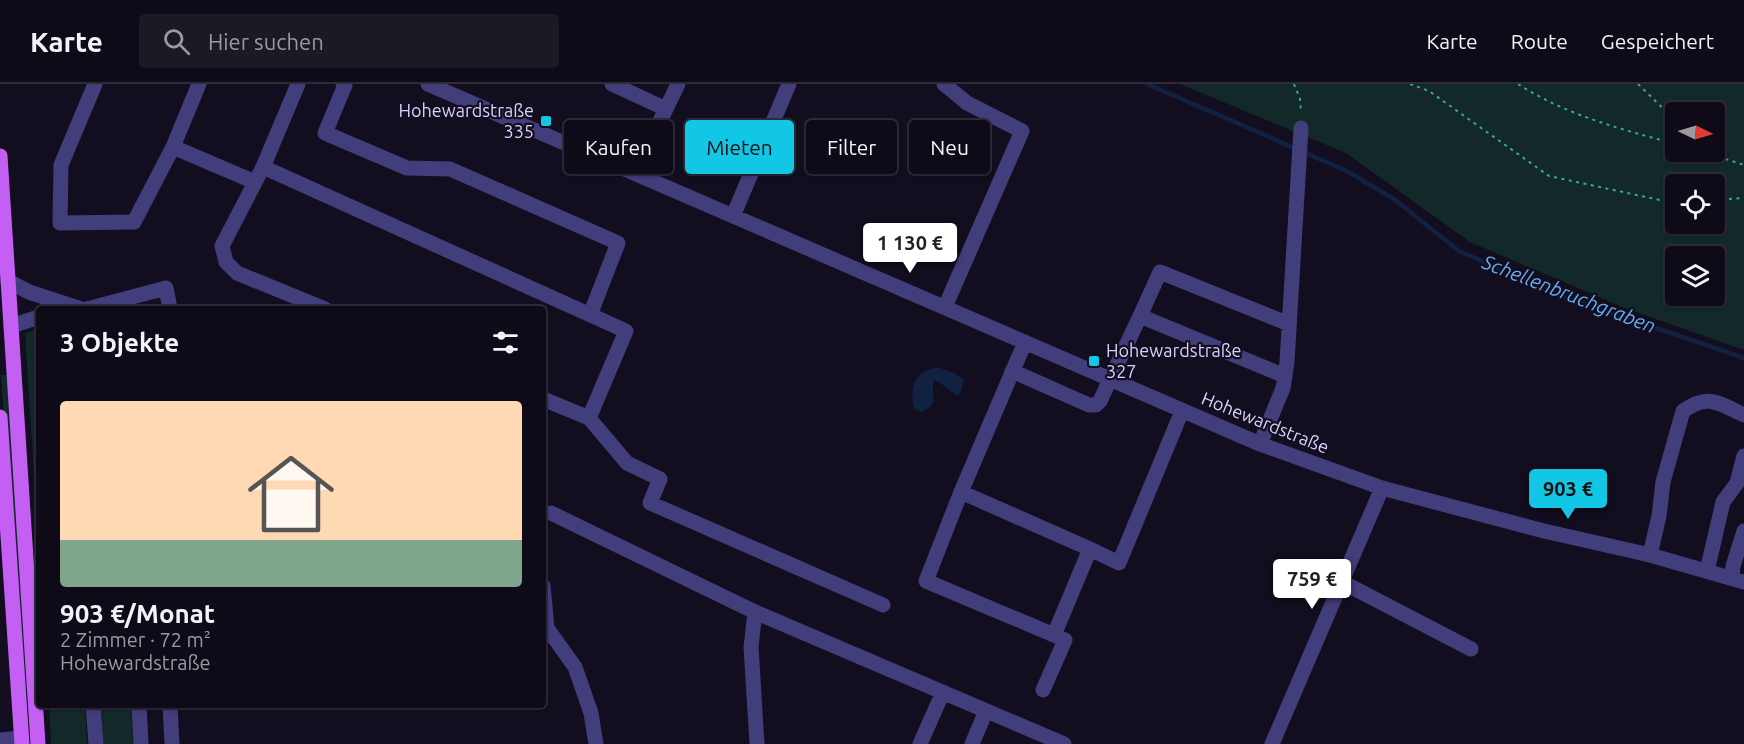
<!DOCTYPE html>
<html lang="de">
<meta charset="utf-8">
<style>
body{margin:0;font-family:Ubuntu,sans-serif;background:#1c1824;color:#f1f3f6;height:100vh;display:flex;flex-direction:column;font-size:22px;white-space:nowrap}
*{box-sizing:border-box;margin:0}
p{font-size:20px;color:#9b9aa1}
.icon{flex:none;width:33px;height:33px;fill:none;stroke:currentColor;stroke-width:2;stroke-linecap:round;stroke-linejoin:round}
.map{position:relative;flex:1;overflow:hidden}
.drawer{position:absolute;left:36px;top:222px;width:510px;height:402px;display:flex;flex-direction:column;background:#0e0a17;border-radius:6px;box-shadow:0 2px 4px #0004,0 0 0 2px #2e2b36}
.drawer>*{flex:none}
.top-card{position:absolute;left:564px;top:36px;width:570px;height:54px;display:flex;gap:12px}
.needle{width:39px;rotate:95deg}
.tools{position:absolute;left:1665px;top:18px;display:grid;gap:12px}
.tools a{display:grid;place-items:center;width:60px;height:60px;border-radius:6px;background:#0e0a17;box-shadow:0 2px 4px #0004,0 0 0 2px #2e2b36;font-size:30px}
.price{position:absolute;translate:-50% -51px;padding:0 14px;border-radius:6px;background:#fff;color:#222;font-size:20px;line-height:39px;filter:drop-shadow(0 2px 3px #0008)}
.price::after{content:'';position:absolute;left:50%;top:36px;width:18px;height:14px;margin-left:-9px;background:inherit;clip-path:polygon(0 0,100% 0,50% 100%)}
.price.on{background:#12c6e6;color:#111}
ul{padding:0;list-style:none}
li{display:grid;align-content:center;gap:12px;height:318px;padding:0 24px}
li span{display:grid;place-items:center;height:186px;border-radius:6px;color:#555}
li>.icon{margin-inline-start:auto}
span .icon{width:108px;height:108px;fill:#fffc;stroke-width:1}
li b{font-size:26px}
h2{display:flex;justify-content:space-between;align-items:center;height:72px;padding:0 24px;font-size:26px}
.tag{padding:0 21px;border-radius:6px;background:#0e0a17;box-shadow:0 2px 4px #0004,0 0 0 2px #2e2b36;font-size:21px;line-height:54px}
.tag.on{background:#12c6e6;color:#111}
header{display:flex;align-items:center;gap:36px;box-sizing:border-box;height:84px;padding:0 30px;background:#0e0a17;border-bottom:2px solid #2e2b36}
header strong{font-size:28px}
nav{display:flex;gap:33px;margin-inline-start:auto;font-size:21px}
.search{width:420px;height:54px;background:#1c1824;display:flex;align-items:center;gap:15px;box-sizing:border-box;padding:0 21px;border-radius:6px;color:#9b9aa1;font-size:22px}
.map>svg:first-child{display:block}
.green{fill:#122829;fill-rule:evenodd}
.water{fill:#112141}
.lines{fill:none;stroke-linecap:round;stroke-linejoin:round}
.stream{stroke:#112141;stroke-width:4.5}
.path{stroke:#37a8a7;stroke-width:2;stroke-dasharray:3 4.5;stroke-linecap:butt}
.minor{stroke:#423d7b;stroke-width:15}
.major{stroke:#c360f3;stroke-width:15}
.poi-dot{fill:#12c6e6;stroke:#120e1f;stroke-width:2}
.labels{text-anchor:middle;stroke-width:4.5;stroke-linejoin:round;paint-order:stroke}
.poi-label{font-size:18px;fill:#d7d0fb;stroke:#120e1f;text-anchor:end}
.street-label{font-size:18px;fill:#d7d0fb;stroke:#120e1f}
.water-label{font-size:20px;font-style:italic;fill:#66abf3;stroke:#120e1f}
</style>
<header>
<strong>Karte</strong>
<div class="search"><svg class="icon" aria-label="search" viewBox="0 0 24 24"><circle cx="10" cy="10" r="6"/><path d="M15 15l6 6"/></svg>Hier suchen</div>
<nav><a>Karte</a><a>Route</a><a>Gespeichert</a></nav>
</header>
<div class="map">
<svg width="1744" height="660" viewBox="0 0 1744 660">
<rect width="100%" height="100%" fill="#120e1f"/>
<path class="green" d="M1180,0h564v266l-122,-43 -152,-65 -124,-89zM1676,28h38v40h-38zM1676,100h38v40h-38zM1676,172h38v40h-38z
M39,245v224l-14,-220z
M1,291h7l21,314 -6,1z
M49,621h36l2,39h-36z
M101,621h30l2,39h-30z"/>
<path class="water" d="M937,283l17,6 10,7 -4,14 -3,1c-9,-4 -15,-13 -23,-15 -5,20 9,21 -13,32l-7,-3c-4,-22 -2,-36 23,-42z"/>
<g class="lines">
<path class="stream" d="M1147,0l198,86 49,29 65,52 95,42 190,65"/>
<path class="path" d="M1294,0l6,15 1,14
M1410,0l19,7 120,85 120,26h7
M1518,0c48,31 102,45 158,60
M1638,0l38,37
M1704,68l40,13
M1714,116l30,-2"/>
<path class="minor" d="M95,0l-34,81 -1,58 74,-1 39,-75 26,-63
M298,0l-35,83 -41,79 4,16 11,11 88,36
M343,0l2,1 -20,48 82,35 43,1 168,74 -28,72
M428,0l832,360 122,44 162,43 106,24 94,27
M612,0l54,25 -32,64
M944,0l23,19 55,28 -77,176
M666,25l12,-25
M173,63l82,35
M263,83l363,164 -37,87
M733,132l56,-132
M8,197l21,11 52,17
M87,225l79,-21 4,21
M1140,232l20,-44 129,52
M11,242l28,-9
M1012,287l77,34h7l4,-4 40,-85 145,60
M543,315l46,19 38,45 33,16 -10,24 233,102
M1260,360l23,-56 4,-26 14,-234
M961,408l64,-150
M551,429l204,99 309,132
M1650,471l9,-39 4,-34 20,-71c26,-18 35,-8 61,4
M1707,487l16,-69 14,-19 7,-27
M1732,494l1,-12 11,-35
M1342,498l129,67
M543,502l4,42 28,39 16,46 5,31
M755,528l-4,35 6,97
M1054,551l-128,-54 35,-89 129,57
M1043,606l22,-50 -11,-5 36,-86 29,14 63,-152
M93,621l3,39
M139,621l2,39
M170,621l2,39
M0,656l21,-2
M920,660l23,-52
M972,660l14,-33
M1272,660l110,-256"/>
<path class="major" d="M0,72l38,588
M0,333l22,327"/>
</g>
<g class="poi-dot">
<rect x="540" y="31" width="12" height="12" rx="3"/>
<rect x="1088" y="271" width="12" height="12" rx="3"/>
</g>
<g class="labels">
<g class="poi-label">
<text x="534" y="33">Hohewardstraße<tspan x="534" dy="21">335</tspan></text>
<text x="1106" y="273" text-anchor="start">Hohewardstraße<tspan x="1106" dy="21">327</tspan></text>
</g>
<g class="street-label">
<text transform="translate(1265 339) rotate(22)" y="6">Hohewardstraße</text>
</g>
<g class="water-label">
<text transform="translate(1569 210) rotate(21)" y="7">Schellenbruchgraben</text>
</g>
</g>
</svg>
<div class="tools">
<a><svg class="needle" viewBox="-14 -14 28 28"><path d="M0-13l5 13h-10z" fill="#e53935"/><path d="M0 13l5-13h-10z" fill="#9b9aa1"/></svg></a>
<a><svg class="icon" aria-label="locate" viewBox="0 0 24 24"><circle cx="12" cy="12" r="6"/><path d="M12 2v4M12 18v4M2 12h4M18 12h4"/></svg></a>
<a><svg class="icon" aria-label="layers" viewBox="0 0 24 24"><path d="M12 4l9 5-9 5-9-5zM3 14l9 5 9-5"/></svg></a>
</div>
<b class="price" style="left:910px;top:190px">1 130 €</b>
<b class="price on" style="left:1568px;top:436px">903 €</b>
<b class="price" style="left:1312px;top:526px">759 €</b>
<div class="top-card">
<a class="tag">Kaufen</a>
<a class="tag on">Mieten</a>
<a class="tag">Filter</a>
<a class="tag">Neu</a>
</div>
<section class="drawer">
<h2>3 Objekte<svg class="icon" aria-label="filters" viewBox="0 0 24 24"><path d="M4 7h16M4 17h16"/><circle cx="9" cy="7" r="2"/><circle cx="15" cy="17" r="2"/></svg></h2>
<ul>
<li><span style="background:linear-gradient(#ffd9b3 75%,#7fa58c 0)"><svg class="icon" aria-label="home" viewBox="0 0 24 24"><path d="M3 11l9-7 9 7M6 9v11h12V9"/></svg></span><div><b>903 €/Monat</b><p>2 Zimmer · 72 m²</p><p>Hohewardstraße</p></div></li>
</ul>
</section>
</div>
